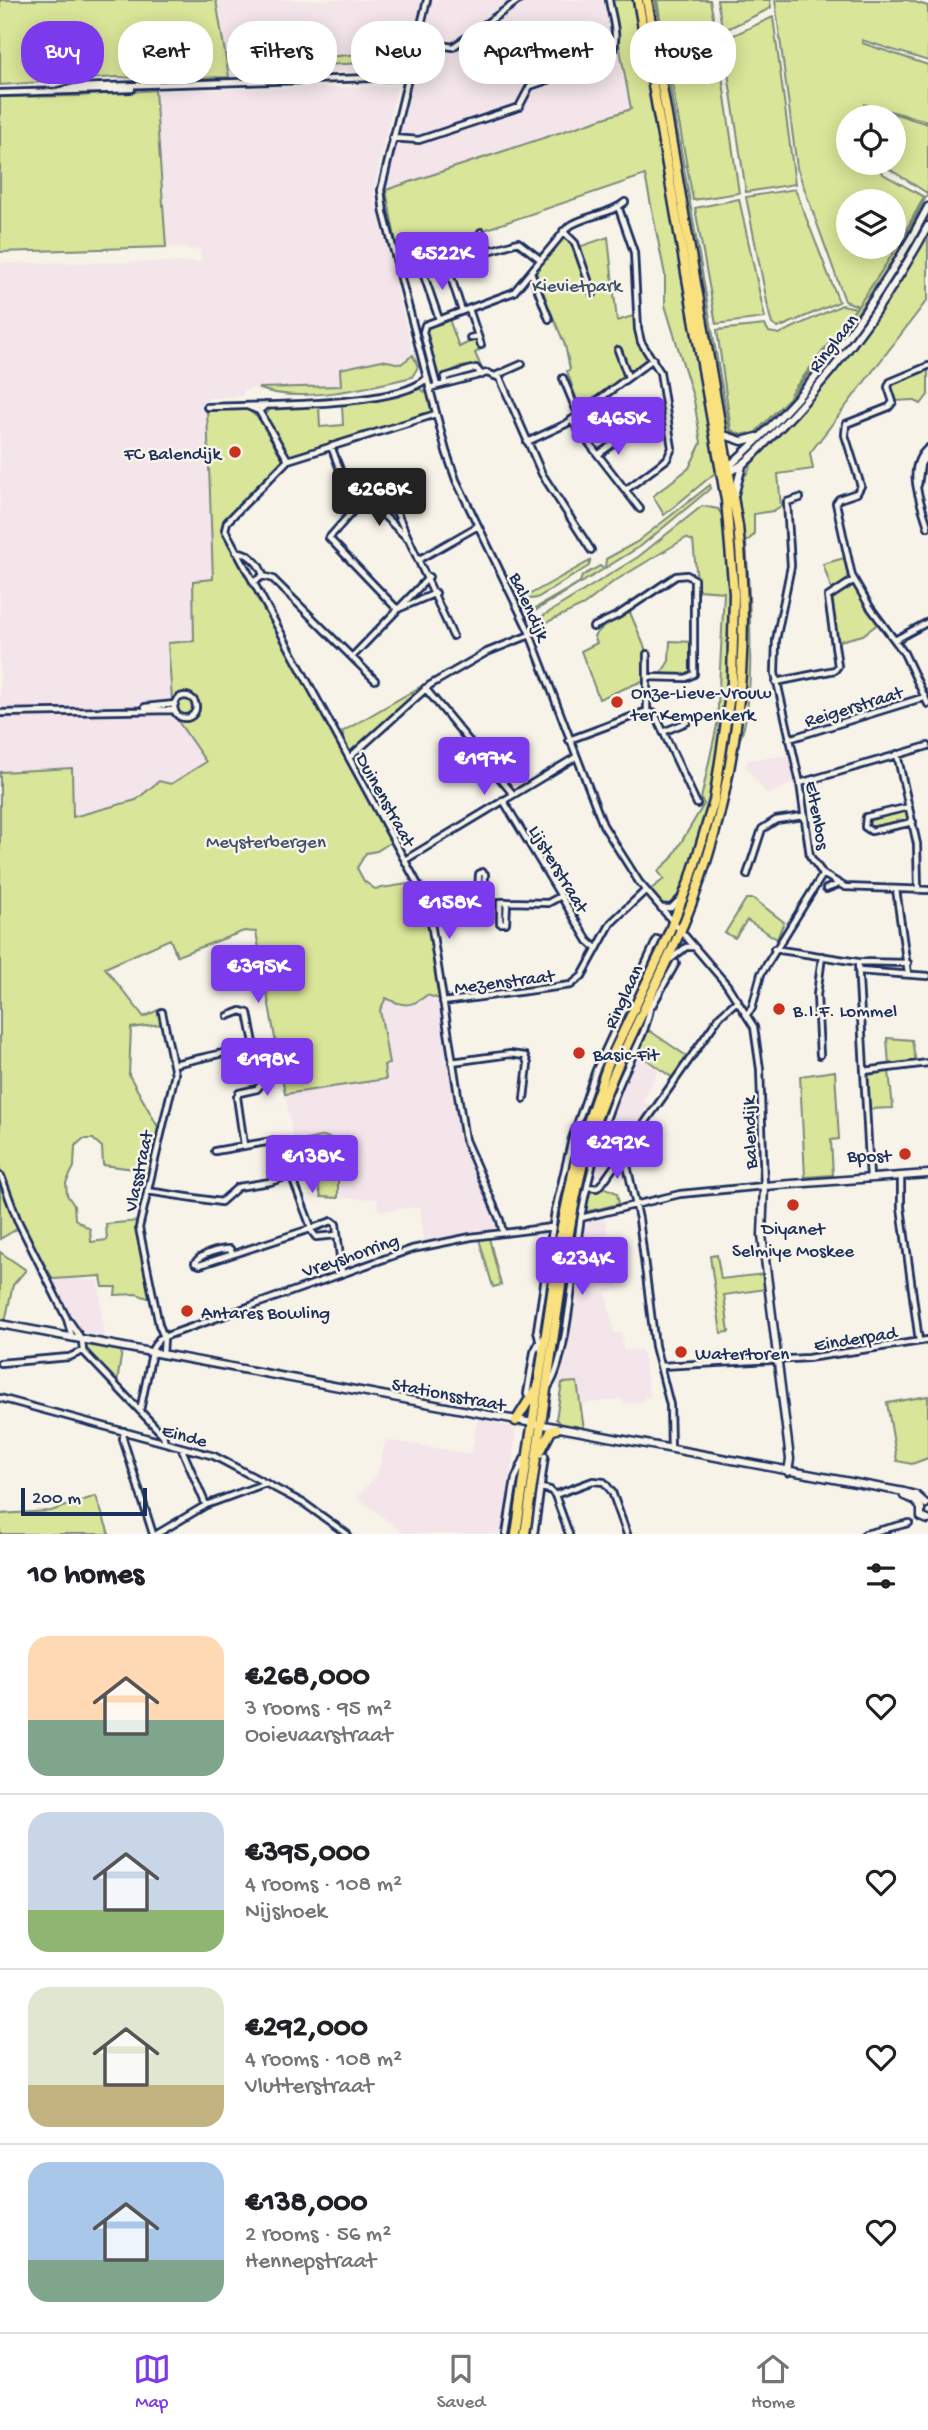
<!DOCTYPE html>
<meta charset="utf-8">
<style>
body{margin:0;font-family:"Gochi Hand",sans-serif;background:#f6f6f6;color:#202124;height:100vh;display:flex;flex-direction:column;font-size:26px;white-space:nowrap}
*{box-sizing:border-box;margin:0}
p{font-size:23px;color:#757577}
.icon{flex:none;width:38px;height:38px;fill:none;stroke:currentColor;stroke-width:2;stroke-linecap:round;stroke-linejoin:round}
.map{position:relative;height:1534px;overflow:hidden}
.sheet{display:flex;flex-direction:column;background:#fff;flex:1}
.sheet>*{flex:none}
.guide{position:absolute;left:21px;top:21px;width:887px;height:63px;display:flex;gap:14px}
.fabs{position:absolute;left:836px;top:105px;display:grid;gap:14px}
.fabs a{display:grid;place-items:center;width:70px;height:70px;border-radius:50%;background:#fff;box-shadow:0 4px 18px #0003;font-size:35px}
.scale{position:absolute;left:21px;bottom:18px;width:126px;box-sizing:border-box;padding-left:7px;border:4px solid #1b2f5e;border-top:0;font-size:19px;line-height:24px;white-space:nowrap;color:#1b2f5e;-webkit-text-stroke:5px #f7f3e8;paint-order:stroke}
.price{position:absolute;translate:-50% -60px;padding:0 16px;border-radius:7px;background:#7c3aed;color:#fff;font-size:23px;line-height:46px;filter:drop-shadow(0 2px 4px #0008)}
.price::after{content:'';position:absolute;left:50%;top:42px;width:21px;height:16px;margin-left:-10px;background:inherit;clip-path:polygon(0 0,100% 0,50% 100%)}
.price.on{background:#222;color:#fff}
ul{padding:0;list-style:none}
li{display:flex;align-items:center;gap:21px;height:175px;padding:0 28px}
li+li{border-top:2px solid #e0e0e0}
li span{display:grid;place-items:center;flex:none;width:196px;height:140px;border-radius:21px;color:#555}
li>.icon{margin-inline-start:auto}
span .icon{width:84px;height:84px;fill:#fffc;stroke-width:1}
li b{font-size:30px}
h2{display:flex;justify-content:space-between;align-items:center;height:84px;padding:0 28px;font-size:30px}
.tag{padding:0 24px;border-radius:28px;background:#fff;box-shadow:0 4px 18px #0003;font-size:24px;line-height:63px}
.tag.on{background:#7c3aed;color:#fff}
.tab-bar{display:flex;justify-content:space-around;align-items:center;height:98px;border-top:2px solid #e0e0e0;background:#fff;font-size:19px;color:#757577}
.tab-bar a{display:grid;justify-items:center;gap:4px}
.tab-bar .on{color:#7c3aed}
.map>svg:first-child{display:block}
.built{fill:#f3e5ea}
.green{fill:#d9e598;stroke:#7a8a7b;stroke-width:2;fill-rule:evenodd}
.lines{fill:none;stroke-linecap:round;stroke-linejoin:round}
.street-casing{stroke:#1b2f5e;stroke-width:10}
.secondary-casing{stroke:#1b2f5e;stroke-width:11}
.highway-casing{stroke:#1b2f5e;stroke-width:13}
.street{stroke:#f7f3e8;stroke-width:4.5}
.secondary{stroke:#f7f3e8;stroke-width:6}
.highway{stroke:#fae180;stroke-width:8}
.poi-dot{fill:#c8321e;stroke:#f7f3e8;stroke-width:2.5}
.labels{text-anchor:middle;stroke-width:5;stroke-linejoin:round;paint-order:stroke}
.park-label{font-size:19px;fill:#41536a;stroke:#f7f3e8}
.street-label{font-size:19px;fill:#1b2f5e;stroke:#f7f3e8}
.poi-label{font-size:19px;fill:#1b2f5e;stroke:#f7f3e8;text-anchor:start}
</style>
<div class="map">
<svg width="928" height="1534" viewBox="0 0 928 1534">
<rect width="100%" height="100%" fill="#f7f3e8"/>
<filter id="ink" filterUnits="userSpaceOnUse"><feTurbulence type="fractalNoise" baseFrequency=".0143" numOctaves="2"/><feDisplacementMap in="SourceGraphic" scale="14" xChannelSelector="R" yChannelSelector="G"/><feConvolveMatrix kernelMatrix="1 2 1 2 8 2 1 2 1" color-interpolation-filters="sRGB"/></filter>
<g filter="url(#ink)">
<path class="built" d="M216,0h298l-60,44 -25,-2 -7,-5 1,-10 -7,-1 -13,43 -174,8z
M526,0h79l7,41h7l13,68 -246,81 32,-134 11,-7 26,3z
M397,86l-24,107 40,162 -12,9 -19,-4 -41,26 -98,3v7l-36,2 6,182 -20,1 1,61 -26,1 5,71 33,48 -35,22 -12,-3 -23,19 -63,17 -73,-45v-509l201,-1v-12l-35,-3 -11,-157z
M791,755l6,26 -29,14 -22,-28 1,-7z
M427,994l13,5 24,148 35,80 -75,16 -4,-36 -42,4 -1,-12 -56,-2 -5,-27 -7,-10 -18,6 -7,-16 11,-2 -10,-54 101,-15 -2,-15 5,-1 -9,-54 6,-11 14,8 10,-1z
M636,1052l23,17 -16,33 11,4 -49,72 -14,1 18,-60z
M604,1216l15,74 -13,2 8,41h8l1,18 19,-1 8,46 -6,1v4l-21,2 -1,-4 -42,5 -3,-22 -19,4 24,-159 3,-7z
M50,1277l49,4 5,60 -15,-3 -9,-7z
M478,1418l34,9 4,6 -14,101h-97l-48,-37 20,-22 9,-35 85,14z"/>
<path class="green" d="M0,0h216l13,77 -71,2 -41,-2 -117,8z
M611,0h22l84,464 -2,9 -51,42 -11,-19 36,-28 12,-25 -7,-43 -29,-95v-30l-20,-100 -246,84 -13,-69 245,-81z
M651,0h4l74,428c5,9 13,10 21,5l-9,2 -10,-5 -14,-100 48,-5 4,7 10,2 63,-29 14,3 -66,86c53,-63 99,-129 138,-201l-29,57 -45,68 -61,76 -39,40 -10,6 -14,-3 -5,-12z
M657,0h53l7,38 -51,14z
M717,0h53l1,8 -48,23z
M775,0h133l20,6v55l-66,-21v3l66,22v56l-65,-17 65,20v66l-1,3 -47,-30h14v-46h-28l-2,-9 -2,9h-13v46h25l9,11 41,23 -30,55 -36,54 -13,-5 -48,-133zM849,201h45v46h-45z
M773,17l22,167 -49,8 -23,-152z
M717,41l22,152 -46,7 -26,-144z
M386,52v10l-84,4 -1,-7z
M291,59l-2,8 -49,1 -1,-8z
M155,90l11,157 -166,5v-155l79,-1z
M795,189l44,113 -61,26 -6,-4 -2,-7 -24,-120z
M739,199l26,119 -49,6 -21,-116z
M928,213c0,39 -156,236 -193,254l111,-126z
M562,236l17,11 29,-10 9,84 19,-6 1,20 11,22 -2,4 -66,48 -13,-38 3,-2 -5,-24 -29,-68 2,-10z
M928,236v63l-118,154 3,16 -35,5 3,32 -8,5 -19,3v21l-8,7c3,43 11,165 -7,199 11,-86 11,-169 -2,-254l3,-10 6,-2 6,-12c68,-70 127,-143 176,-227z
M449,319l10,28 19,-9 3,11 -6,4 7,16c-12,-8 -36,0 -42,13l-14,-54z
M413,355l5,12 -6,10c-41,10 -115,28 -154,11l83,-2 -1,-17 42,-9 19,4z
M928,368v27l-7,9 -8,-4 -18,1 -6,-14 3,-3z
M420,389l8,5 4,19 -144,43 -24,-39 8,-10 47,-1 1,21 23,-2 -1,-21z
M246,408l13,11 25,39 -60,65 -1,6 168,313 -14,9 -11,2 -9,15 7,13 11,8 39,-6c20,39 21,74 26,116l-13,-4c-15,12 -24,12 -41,3l-6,12 9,54 -5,1 2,14 -101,15 -29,-162 -12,-1 -67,25 -7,-17 -65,29 39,49 14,-7 4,14 -31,4 -2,47 29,52 -14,65 -9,-5 3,-8 -4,-10 -31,-4 -1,-18 -9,-8h-10l-8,7 -1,21 -8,16 1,12 7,10 1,14 15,10 1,13 16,-2 -1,-16 32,-3 2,29 11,49 -15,-5 -21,1 1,-8h-13l-2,-11 -48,3 -31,-53 -22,13v-467l72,-4 1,49 63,-17 23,-19 12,3 35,-22 -33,-48 -5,-71 26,-2 -1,-60 20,-2 -6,-169z
M726,482c34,145 5,295 -42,434l31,-111 18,-103 4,-109z
M710,485l1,3 -70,58 -36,22 1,-9 31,-17z
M379,493l8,3 14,33 -29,-28v-5z
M702,506l16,3 5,8c14,112 6,226 -28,334 -6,17 -10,42 -23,53l-11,-1 -11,-13 14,-11 -6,-8 13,-12 33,-55 -3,-5 16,-74 7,-133 -26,-2 -5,-49 -7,-3 -73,44 -29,23 -39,18 -11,8 -2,-3 3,-7 103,-64z
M844,558l5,23 -17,10 -9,-27z
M590,561l-1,5 -52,32 -19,3z
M600,566l4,3 -76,46 1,-3 51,-30 2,-6z
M853,583l26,40 -16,12 -27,7 -7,-41z
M629,610l16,38v32l-46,19 -18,-48 16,-8 -3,-7 12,-12z
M670,641l24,1 -1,31 -6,3 -27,-1 9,-14z
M477,654l-56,35 -72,64 -7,-21z
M903,811l5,3 -2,7 -33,8 -7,-3 3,-8z
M746,899h8l30,23 -7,17 -30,-19 -12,18 -10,-5z
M651,963l-40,82 -32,83 -21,92 -17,120 -2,-10c9,-66 16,-133 36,-196 18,-57 44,-110 69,-164z
M647,1010l1,6c-27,56 -49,112 -63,172 -14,58 -19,118 -28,176l-5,11 35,-207 20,-67z
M647,1029l41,28 -15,21 -37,-26z
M887,1038l25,2 4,23 -27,3z
M835,1071l4,68 -8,1 2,35 -28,2 -5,-101z
M889,1071l4,37 -24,1 -1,-34z
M324,1136l11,4 4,10 -7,2 1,20 5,-1v27l-17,-1c-4,-20 -14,-37 -15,-57z
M601,1186l16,7 2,11 -34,8 3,-20z
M489,1238l12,47 -8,2 -14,-48z
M0,1252l26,18 -13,15 -8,37 -5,-1z
M717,1255l4,24 43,-5 2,15 -42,6 5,37 -8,1 -11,-77z
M86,1344l36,7 -5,32 -32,-33z
M577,1382l7,47 -22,-4 -6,-6 6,-36z
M928,1396v62l-16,6 -15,-3 -10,-58z
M96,1496l13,38h-109v-20l51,-3z"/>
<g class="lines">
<g class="street-casing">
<path id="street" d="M427,0l-46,190 3,23 62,238 10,29 72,149 75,196 36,57 88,103 27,42 6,42 4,117 -84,8 -99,24
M416,41l37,6 66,-47
M58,91l18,-4 331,-10
M0,93l132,-4
M392,138l27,2 100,-33 11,-21 76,-26c17,-16 6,-40 3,-60
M619,209l15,43 4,77 3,13 19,30 12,76 -5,11 -40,30
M563,231l12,12 18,51
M481,232l8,19 29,-9 23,18
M531,272l18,47
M469,309l12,36
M439,319l-19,-55 27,1 15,46
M470,338l8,-2
M618,350l10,27
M928,366l-38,16 -2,5 5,15 -4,5 -43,17 -1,11 16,51 -4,7 -18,6 -3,4 16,73 18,31 34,46 24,51
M497,375l25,-11
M563,378l15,36
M444,384l1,-7 31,-9 6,7
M437,386l-14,-54 2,-7 89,-33 54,-65c17,-12 42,-12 57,-25
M429,388l58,-15 13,5 42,96 49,76
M247,406l12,5 7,-6
M207,407c44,-2 192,1 220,-29
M259,411l29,49
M436,414l-148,46 -61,62 -2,8 203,373 37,237 35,80 3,13
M571,420l69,89
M527,442l39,-18 87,-65
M331,446l11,29 65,63
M928,448c-24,21 -7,53 0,79
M599,454l41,-30
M918,485l3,-21 7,-10
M800,498l-13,4 4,64 -15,74 -1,33 25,110 10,73 13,18 22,13 83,3
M236,552c12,-1 25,13 27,24
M420,559l58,-33
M253,582l10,-6 10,3 102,101
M397,609l-68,-71 38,-43 12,-4 10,5 64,140
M398,609l38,-16
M593,627l25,-12 58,-39 11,-1 7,4v95l-8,4 -39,-1
M895,640l33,-18
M353,656l76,-79
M776,682l59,-12 3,-4 -10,-69 26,-17
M425,688l88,106
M174 707a11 11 0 1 1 22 0a11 11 0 1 1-22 0Z
M145,707l30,-3
M647,711l8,3 42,90
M647,711v-57
M0,713l175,-3
M663,732l24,-10
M789,739l136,-42
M569,740l78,-29
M897,754l20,90 1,45
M349,758l81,-73 57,-33 43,-17
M800,783l128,-37
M503,800l85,141 8,7
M909,807l-43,10 -1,10 6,4 42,-9
M405,860l171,-103
M747,875l15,-46 14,-9 27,-4
M826,889l13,-5
M896,889l12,85
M507,902l-1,21h-6v-21h7l41,1 13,-7
M428,903l17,-7h39l1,-22 -3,-2 -3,2 -1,22
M661,908h10l9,-9
M774,949l84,13 50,1
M671,959l15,-12h7
M858,962l12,216
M858,971l70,5
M443,1002l128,-17 11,-9 29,-53 35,-33
M652,1006l24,-43
M162,1012l13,62 -36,154 20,97 5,12
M747,1014l5,-6 9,-34 62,-100
M228,1016l13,-5 7,2 14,70 -5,6 -18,4 -2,4 7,48
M820,1055l-3,-60 5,-39
M452,1062l58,-8 15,2 3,8 -4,35
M174,1064l81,-18
M864,1071l64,-8
M215,1151l57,-10 7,2 32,84
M624,1152l15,67 16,127 15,59 1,44
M1,1176l16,43 50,100 5,18
M901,1176v31l18,134
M587,1187l10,1 7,-7 116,-165 18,-16
M147,1191l74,11 17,-15 32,-5 21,-7
M337,1235l-21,2 -6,-8 22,-8 4,3 6,49
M232,1254l-2,-5c-11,0 -30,5 -35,14l5,2 110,-36
M70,1322l12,18 1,11 80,84 2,7
M541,1350l-4,-20 18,-119 17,-72 24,-69 61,-131
M163,1355l1,-17
M0,1363l69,-6 14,-6
M661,1366l147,-8 120,-18
M547,1388c20,-19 28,-137 34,-171 8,-44 20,-88 37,-129 11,-29 32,-58 33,-90
M527,1394l7,-42 4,-8
M0,1398l214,58 91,48 42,30
M140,1411l13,-63 6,-9 10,-4 243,-86 59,-12 81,-10
M124,1431l-1,8 30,95
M181,1447l25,58
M541,1488l9,2 5,5 14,39
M555,1495l38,-14 11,1 8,10 15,42
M157,1534l49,-29 60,-22
M506,1534l9,-55 9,-20
M534,1534l11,-78
M865,1534l44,-11"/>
</g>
<g class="secondary-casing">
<path id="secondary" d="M724,435l18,6 15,-4
M726,469c82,-72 152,-165 202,-262
M727,472c18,-5 32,-23 45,-36 62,-62 115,-134 156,-210
M734,496l8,-30
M0,1324l904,168 12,3 10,9
M788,1472l2,-13 -28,-224 2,-49 164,-12
M904,1496l10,4 7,8
M921,1508v9l7,3"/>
</g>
<g class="highway-casing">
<path id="highway" d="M516,1421l18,-29
M539,1454l12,-23 5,-2
M516,1534l46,-308 15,-72 31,-90 54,-114 29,-73 23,-76 18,-119 2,-88 -8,-94 -88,-500
M525,1534c10,-73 21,-146 32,-220 8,-55 15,-111 30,-166 23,-80 66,-151 98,-228 51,-125 67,-260 53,-394l-91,-526"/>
</g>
<use href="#street" class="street"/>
<use href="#secondary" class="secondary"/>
<use href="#highway" class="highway"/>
</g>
</g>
<g class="poi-dot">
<circle cx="235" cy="452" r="7"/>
<circle cx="617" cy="702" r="7"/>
<circle cx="779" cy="1009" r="7"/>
<circle cx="579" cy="1053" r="7"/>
<circle cx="905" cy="1154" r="7"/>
<circle cx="793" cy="1205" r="7"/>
<circle cx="187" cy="1311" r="7"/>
<circle cx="681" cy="1352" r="7"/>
</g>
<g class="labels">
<g class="park-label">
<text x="577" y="291">Kievietpark</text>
<text x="266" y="847">Meysterbergen</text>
</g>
<g class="street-label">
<text transform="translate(832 342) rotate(-52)" y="7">Ringlaan</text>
<text transform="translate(531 606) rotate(66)" y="7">Balendijk</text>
<text transform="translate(853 705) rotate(-17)" y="7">Reigerstraat</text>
<text transform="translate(387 799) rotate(61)" y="7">Duinenstraat</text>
<text transform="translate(819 815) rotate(80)" y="7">Eltenbos</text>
<text transform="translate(560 868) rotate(59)" y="7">Lijsterstraat</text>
<text transform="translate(504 980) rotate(-7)" y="7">Mezenstraat</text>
<text transform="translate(622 996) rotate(-65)" y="7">Ringlaan</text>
<text transform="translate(748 1133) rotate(-92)" y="7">Balendijk</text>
<text transform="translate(137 1171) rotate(-78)" y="7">Vlasstraat</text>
<text transform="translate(350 1254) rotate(-19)" y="7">Vreyshorring</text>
<text transform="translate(855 1337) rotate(-9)" y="7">Einderpad</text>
<text transform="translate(449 1393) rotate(11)" y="7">Stationsstraat</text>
<text transform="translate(185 1434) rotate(15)" y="7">Einde</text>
</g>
<g class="poi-label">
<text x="221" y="459" text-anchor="end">FC Balendijk</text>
<text x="631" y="698">Onze-Lieve-Vrouw<tspan x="631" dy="22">ter Kempenkerk</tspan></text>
<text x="793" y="1016">B.I.F. Lommel</text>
<text x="593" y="1060">Basic-Fit</text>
<text x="891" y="1161" text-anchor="end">Bpost</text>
<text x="793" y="1234" text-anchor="middle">Diyanet<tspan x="793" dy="22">Selmiye Moskee</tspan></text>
<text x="201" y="1318">Antares Bowling</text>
<text x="695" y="1359">Watertoren</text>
</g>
</g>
</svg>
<div class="fabs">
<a><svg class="icon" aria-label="locate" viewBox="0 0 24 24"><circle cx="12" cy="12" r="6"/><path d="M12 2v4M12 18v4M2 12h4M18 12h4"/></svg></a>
<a><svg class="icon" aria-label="layers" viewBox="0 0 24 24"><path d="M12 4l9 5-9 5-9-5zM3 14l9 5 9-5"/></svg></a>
</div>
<div class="scale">200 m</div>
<b class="price" style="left:442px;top:292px">€522K</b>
<b class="price" style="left:618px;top:457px">€465K</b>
<b class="price on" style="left:379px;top:528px">€268K</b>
<b class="price" style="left:484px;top:797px">€197K</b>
<b class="price" style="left:449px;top:941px">€158K</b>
<b class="price" style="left:258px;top:1005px">€395K</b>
<b class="price" style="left:267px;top:1098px">€198K</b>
<b class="price" style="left:617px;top:1181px">€292K</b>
<b class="price" style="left:312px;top:1195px">€138K</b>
<b class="price" style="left:582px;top:1297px">€234K</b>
<div class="guide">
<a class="tag on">Buy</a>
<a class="tag">Rent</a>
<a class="tag">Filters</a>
<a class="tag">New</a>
<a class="tag">Apartment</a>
<a class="tag">House</a>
</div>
</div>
<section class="sheet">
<h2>10 homes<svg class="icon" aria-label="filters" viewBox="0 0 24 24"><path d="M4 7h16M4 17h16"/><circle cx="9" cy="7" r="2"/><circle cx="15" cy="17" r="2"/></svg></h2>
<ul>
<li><span style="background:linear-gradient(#ffd9b3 60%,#7fa58c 0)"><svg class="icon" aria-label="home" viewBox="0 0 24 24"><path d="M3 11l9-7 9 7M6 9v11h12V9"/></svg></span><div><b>€268,000</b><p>3 rooms · 95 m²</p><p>Ooievaarstraat</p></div><svg class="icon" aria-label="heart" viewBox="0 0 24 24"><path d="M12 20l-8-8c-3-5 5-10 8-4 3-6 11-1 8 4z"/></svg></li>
<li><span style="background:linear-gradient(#c9d6e8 70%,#8fb573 0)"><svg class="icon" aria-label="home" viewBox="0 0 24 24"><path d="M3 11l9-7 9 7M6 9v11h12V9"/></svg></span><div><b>€395,000</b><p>4 rooms · 108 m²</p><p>Nijshoek</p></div><svg class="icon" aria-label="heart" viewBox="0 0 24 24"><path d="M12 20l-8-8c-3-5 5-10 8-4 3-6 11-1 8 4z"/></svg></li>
<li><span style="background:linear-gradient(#dfe7d0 70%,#c2b280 0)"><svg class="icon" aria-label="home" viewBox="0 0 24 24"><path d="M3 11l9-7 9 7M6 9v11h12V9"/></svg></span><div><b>€292,000</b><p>4 rooms · 108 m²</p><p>Vlutterstraat</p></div><svg class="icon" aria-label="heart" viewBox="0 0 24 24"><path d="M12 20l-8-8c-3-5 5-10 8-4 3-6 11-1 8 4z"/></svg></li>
<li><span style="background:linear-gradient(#a9c7e8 70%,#7fa58c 0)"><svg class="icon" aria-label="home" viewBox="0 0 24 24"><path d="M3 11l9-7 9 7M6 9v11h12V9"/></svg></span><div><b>€138,000</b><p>2 rooms · 56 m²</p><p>Hennepstraat</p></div><svg class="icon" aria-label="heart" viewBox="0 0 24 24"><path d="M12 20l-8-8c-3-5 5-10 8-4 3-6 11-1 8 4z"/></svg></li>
</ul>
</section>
<nav class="tab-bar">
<a class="on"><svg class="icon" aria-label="map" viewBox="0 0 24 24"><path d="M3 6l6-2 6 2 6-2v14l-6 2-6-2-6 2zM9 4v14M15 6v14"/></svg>Map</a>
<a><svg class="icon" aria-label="saved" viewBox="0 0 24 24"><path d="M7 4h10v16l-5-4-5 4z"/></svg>Saved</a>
<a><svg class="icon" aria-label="home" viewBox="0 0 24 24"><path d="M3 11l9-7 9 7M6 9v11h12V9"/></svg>Home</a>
</nav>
